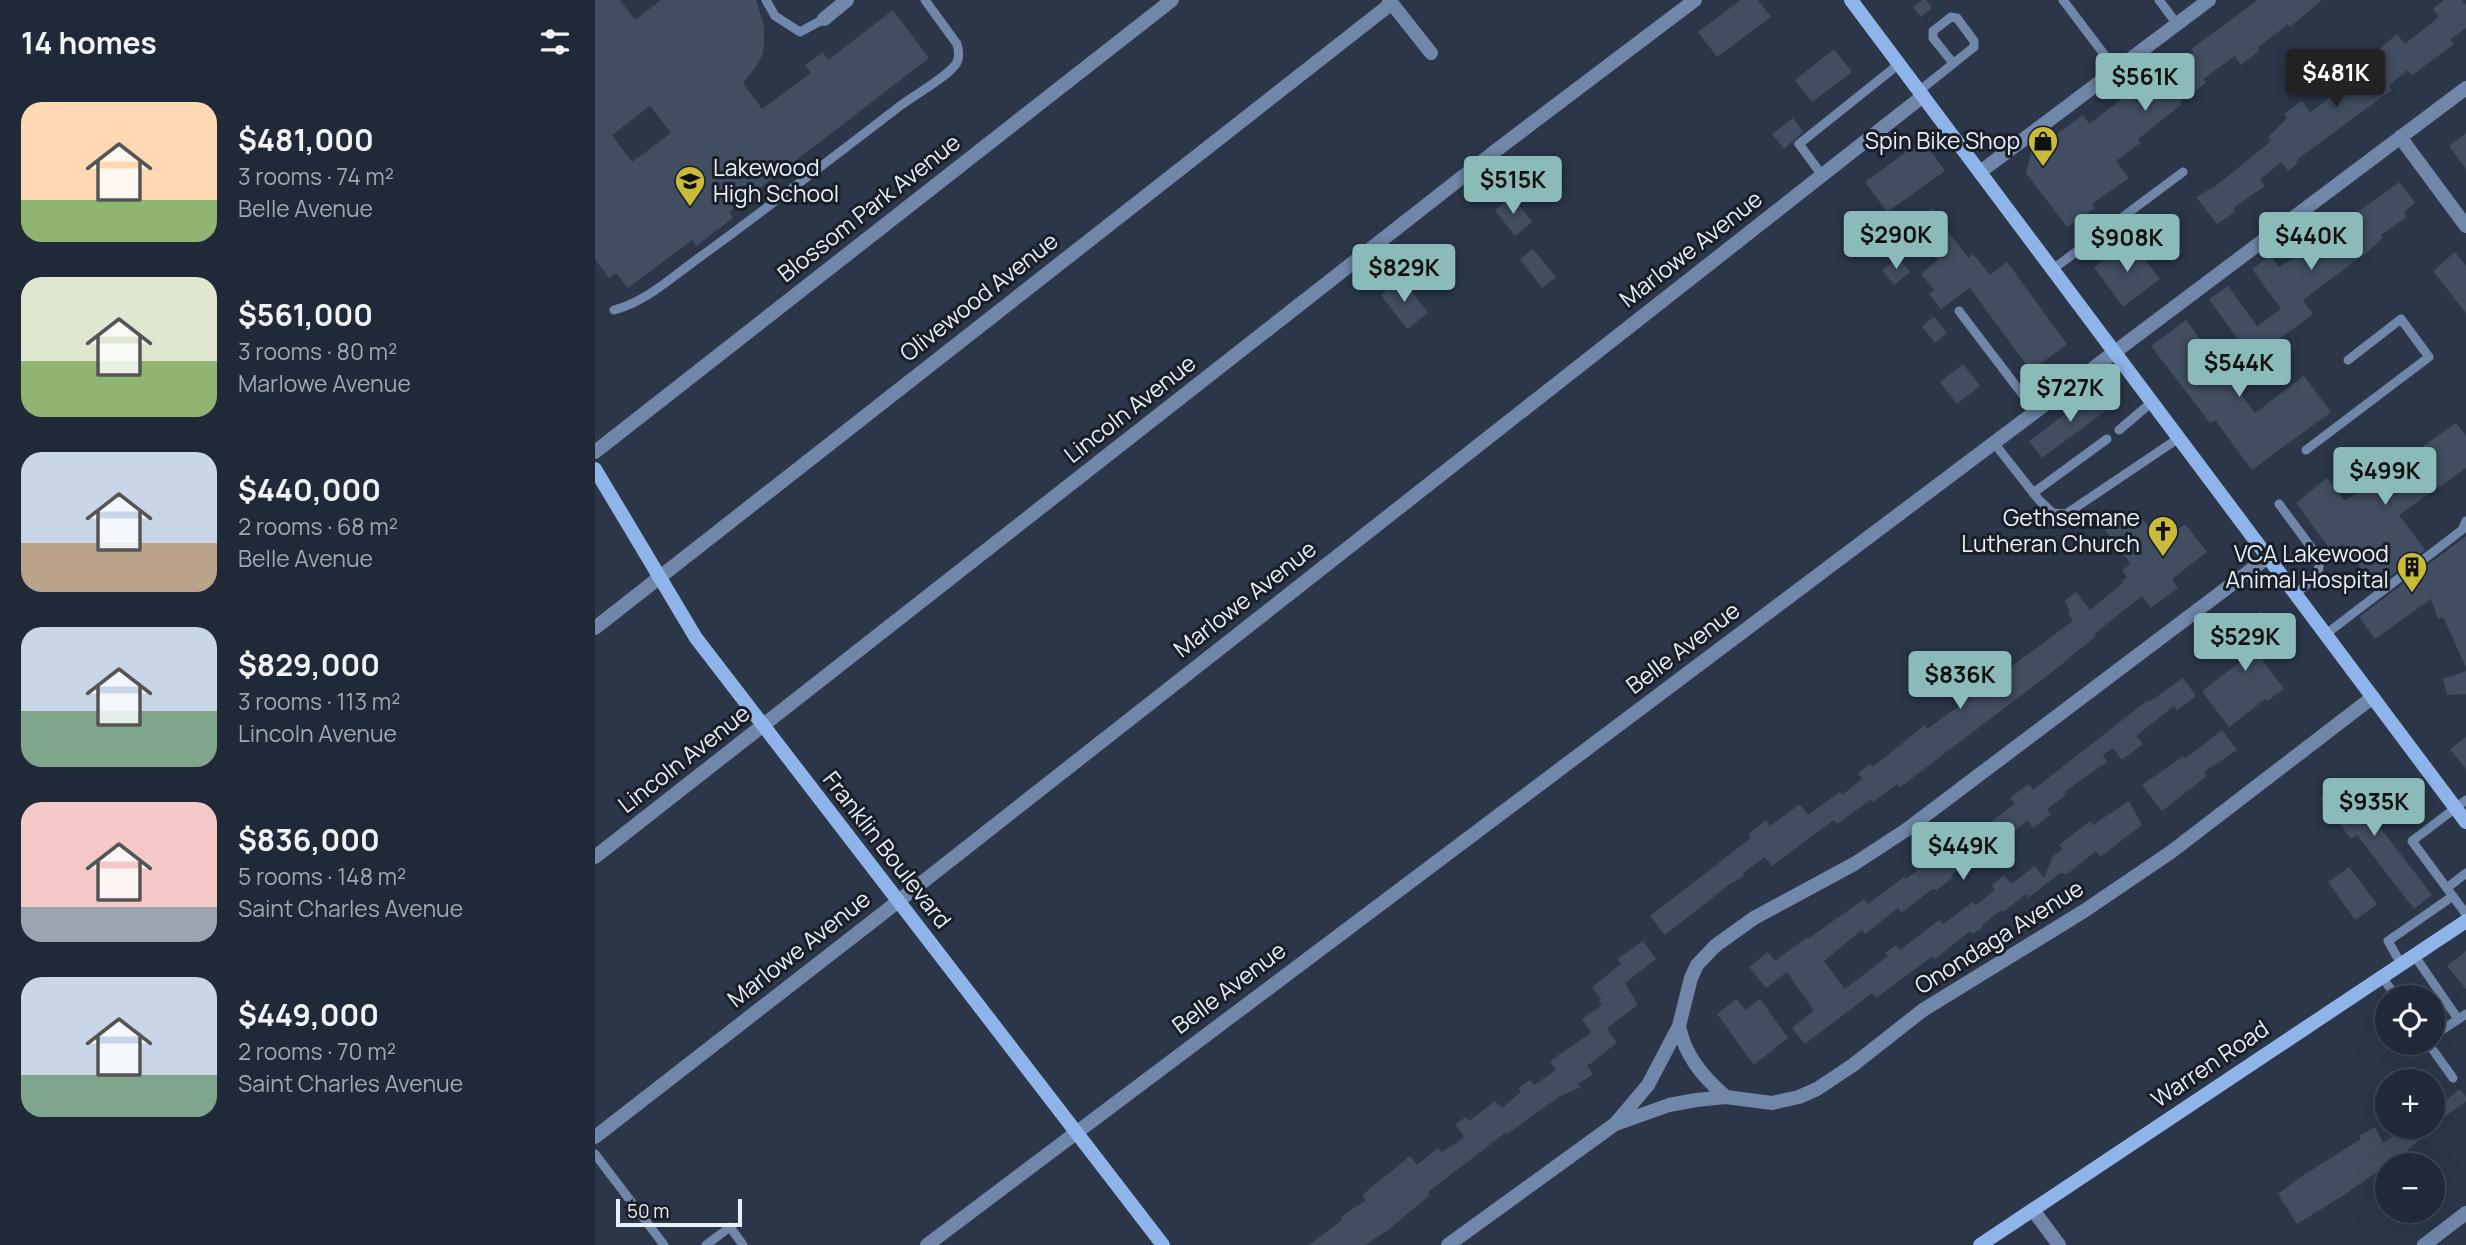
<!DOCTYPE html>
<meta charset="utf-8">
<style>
body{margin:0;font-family:Manrope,sans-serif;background:#28313f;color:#f1f3f6;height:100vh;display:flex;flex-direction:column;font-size:26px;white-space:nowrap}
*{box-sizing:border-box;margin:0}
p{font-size:23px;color:#a2a6ad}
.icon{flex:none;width:38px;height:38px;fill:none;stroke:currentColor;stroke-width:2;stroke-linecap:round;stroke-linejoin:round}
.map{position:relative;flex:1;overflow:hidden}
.drawer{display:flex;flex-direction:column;background:#202937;width:595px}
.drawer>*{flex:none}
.controls{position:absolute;left:1780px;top:985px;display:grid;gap:14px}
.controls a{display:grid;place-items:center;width:70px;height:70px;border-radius:50%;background:#202937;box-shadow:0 7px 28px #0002,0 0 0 2px #3d4552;font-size:35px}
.scale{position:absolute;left:21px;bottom:18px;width:126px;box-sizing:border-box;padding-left:7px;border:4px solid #e7effb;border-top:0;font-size:19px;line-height:24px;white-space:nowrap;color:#e7effb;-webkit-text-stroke:5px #191e27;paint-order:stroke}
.price{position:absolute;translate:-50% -60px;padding:0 16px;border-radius:7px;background:#8bbbb9;color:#111;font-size:23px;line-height:46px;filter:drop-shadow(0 2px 4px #0008)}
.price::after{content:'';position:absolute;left:50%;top:42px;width:21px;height:16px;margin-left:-10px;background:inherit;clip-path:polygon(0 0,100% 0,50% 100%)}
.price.active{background:#222;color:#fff}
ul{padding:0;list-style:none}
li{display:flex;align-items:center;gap:21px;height:175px;padding:0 21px}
li span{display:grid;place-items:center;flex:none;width:196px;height:140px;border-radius:21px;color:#555}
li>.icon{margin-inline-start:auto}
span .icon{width:84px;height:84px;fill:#fffc;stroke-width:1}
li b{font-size:30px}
h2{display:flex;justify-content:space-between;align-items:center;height:84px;padding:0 21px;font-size:30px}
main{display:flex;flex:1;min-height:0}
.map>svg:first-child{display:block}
.building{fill:#414e61;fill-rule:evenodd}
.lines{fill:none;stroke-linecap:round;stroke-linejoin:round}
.lane{stroke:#7087a9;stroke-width:9}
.street{stroke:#7087a9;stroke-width:14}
.secondary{stroke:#8fb4ea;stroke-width:14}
.labels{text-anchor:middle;stroke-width:6;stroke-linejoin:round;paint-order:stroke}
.poi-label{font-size:23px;fill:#e7effb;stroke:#191e27;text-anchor:end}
.street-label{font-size:23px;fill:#e7effb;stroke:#191e27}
</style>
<main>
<section class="drawer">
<h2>14 homes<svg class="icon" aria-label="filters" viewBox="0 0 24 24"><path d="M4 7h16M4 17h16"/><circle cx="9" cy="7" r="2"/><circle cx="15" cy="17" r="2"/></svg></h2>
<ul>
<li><span style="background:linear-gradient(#ffd9b3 70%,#8fb573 0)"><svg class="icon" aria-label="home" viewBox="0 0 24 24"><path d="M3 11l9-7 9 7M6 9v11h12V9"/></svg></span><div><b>$481,000</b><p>3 rooms · 74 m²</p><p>Belle Avenue</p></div></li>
<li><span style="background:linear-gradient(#dfe7d0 60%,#8fb573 0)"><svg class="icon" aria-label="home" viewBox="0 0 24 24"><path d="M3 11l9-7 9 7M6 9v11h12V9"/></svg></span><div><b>$561,000</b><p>3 rooms · 80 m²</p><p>Marlowe Avenue</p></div></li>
<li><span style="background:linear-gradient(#c9d6e8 65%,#b9a48a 0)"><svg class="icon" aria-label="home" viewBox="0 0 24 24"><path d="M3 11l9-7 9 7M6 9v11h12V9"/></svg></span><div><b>$440,000</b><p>2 rooms · 68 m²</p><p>Belle Avenue</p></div></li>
<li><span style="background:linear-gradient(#c9d6e8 60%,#7fa58c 0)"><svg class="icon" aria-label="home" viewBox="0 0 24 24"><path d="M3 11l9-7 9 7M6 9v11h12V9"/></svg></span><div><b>$829,000</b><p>3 rooms · 113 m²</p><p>Lincoln Avenue</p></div></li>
<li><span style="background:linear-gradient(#f6c9c9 75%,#9aa5b1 0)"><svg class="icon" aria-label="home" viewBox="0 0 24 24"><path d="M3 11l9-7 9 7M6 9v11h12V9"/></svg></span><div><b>$836,000</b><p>5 rooms · 148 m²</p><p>Saint Charles Avenue</p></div></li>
<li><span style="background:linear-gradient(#c9d6e8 70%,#7fa58c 0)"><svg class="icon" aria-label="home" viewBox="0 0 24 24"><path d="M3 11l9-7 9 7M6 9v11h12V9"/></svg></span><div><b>$449,000</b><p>2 rooms · 70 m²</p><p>Saint Charles Avenue</p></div></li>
</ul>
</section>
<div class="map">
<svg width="1871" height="1245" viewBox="0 0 1871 1245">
<rect width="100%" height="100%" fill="#2b3749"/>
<path class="building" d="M0,0h25l15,20 26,-20h95l8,26v20l-2,10 -7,12 -12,15 19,26 49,-36 -6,-8 18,-13 5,8 65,-50 36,48 -200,154 4,6 -37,28 -4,-6 -64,48 -12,-15 -7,5 -14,-19zM55,106l21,27 -39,29 -20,-27z
M1146,0h17l13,17 -54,40 -19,-25z
M1327,0h4l6,8 -11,9 -8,-10z
M1663,0h64l-32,27 -2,-3 -31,24 2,3 -18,14 -6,-9 -32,23 3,4 -26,18 2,3 -44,35 2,4 -24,18 13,17 -37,26 3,4 -28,19 -41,-54 5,-20 52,-38 6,9 48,-37 2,2 55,-37 -3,-3z
M1849,0h18l4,5v23l-16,12 4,4 -42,31 -4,-5 -19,15 3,5 -96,70 2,3 -10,8 -6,-9 -22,17 5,7 -32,22 2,4 -18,12 -21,-27 21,-12 54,-44 -3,-4 19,-19 -3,-4 18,-13 8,11 53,-39 -5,-6 22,-15 -1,-3 18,-15 8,10 34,-27 -6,-8z
M1239,49l18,23 -40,30 -17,-22z
M1198,118l10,14 -19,17 -12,-15z
M1871,133v36l-17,-23z
M1328,140l22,31 -58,41 -22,-30z
M1805,182l15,21 -11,9 3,5 -26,18 2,3 -17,15 -63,47 10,14 -61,45 -43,-60 19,-13 29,40 24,-17 -29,-40 19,-14 8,12 32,-21 24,10 -9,-22z
M917,196l20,26 -17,14 -20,-26z
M1338,208l11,13 -3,2 28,35 4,-4 17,21 17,-13 60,82 -36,27 -61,-83 -29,21 -12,-15 5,-4 -13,-16 17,-14 -18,-23 -4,3 -9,-11z
M1542,238v12l23,29 -37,28 -29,-40z
M938,249l23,28 -14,11 -22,-29z
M1860,252l11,14v47l-33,-42z
M1304,257l11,15 -16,13 -12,-15z
M807,278l26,35 -21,16 -26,-34z
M1339,317l13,16 -12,10 -13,-17z
M1591,320l69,93 49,-37 27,36 -79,58 -37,-50 -5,3 -59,-77z
M1368,364l17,22 -23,18 -17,-22z
M1503,390l13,17 -69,51 -13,-17z
M1861,423l10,13v32l-67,47 26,35 -50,38 -32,-44 -11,8 -36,-49 31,-25 18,23z
M1539,508l19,25 2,-2 8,10 22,-17 22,28 -35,27 6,9 -27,20 -9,-12 -48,38 2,2 -44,36 -153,116 -2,-4 -24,18 -2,-3 -8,6 -26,19 -3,-4 -62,46 -7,-9 -22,16 1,3 -14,8 -65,51 -15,-19 101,-78 -3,-4 18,-14 4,6 30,-22 8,11 32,-23 2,3 20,-16 -4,-6 12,-9 3,3 52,-42 2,4 64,-46 -5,-6 3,-2 -2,-5 14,-11 7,10 65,-48 -5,-7 2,-1 -5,-12 11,-9 14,18 33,-27 -1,-2 5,-4 -5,-7 9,-6 -26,-34z
M1871,536v131l-23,-50 -5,2 -7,-20 -56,40 -16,-22z
M1666,611l18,23 -23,17 28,38 -17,12 -2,-2 -36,28 -27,-36 38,-29 -17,-23z
M1871,671v23l-19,1 -4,-16z
M1588,678l13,18 -19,14 -3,-4 -38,30 7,8 -21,16 -9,-12 -10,7 4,7 -43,30 2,3 -19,14 4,5 -18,14 -5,-7 -77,54 2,2 -16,13 -5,-1 -31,24 -3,-5 -33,26 -3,-4 -38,31 21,28 43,-33 -3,-3 11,-8 4,5 39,-30 4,4 30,-22 3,3 19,-15 -3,-5 12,-10 7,9 24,-18 9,12 9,-22 10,-7 -4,-4 31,-24 3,4 36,-24 13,24 -42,32 -4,-6 -29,23 -7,-1 -32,25 -2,-4 -23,18 -2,-2 -19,15 1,2 -10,7 -3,-3 -35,28 -2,-3 -57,42 -4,-5 -5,4 -62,47 -13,-16 22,-17 -27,-39 -21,16 -17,-21 19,-15 7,9 32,-24 1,2 56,-40 4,5 36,-27 2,2 63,-47 3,4 43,-32 -5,-6 19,-14 4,6 115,-90 1,2z
M1627,730l15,20 -33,22 3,4 -45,35 -20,-26 41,-29 2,3z
M1871,737v32l-16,-20z
M1753,778l21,26 4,-3 10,14 -8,6 57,74 -18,14 -57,-74 -6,4 -31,-41z
M1754,867l28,37 -22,16 -27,-38z
M1048,941l13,18 -31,24 13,22 -31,23 10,15 -30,23 6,8 -15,10 3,3 -22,10 -53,38 -1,-2 -77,59 2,3 -42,35 -23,15h-56l33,-25 -1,-3 25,-17 -4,-5 48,-39 7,9 21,-17 4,4 21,-14v-3l-8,-11 11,-7 3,4 26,-20 7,7 19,-16 -3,-4 12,-8 4,5 22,-15 -6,-9 41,-28 -9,-14 20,-14 -3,-4 2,-2 -9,-12 29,-23 -4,-5z
M1871,951v38l-19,-23z
M1142,999l8,11 15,-11 28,39 -34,27 -37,-51z
M1865,1089l6,8v4l-33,24v-15z
M1780,1127l8,16 23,-16h28l-26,23 -64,45 -47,29 -19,-30 21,-16 62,-39 -2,-3z"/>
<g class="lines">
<path class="lane" d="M171,0l9,16 25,16 24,-13
M1468,0l53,70
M1564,0l18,24
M1324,91l55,-44v-6l-17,-23 -6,-1 -18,14v7l20,25
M1227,175l-23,-31 100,-80
M1458,269l130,-97
M19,310c32,-8 59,-34 86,-53 66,-48 131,-98 196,-148 16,-13 49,-30 60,-45 4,-6 3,-13 1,-20l-32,-44
M1364,311l77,101
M1524,430l33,-28
M1399,443l45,57 14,13 13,1 113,-76
M1711,450l123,-93 -28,-38 -53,41
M1438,493l74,-54
M1684,504l40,54c3,18 -11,25 -24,36
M1731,634l136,-104 4,-9
M1871,800l-54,41 54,73
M1852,888l19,-15
M1819,955l44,64
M1806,964l-13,-23 65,-45
M1787,977l15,21
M1838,1036l33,-22
M1833,1043l25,35
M0,1154l69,91
M111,1245l24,-18 13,18"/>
<path class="street" d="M794,0l42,53
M229,19l23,-19
M1805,137l66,89
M1385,172l229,-172
M0,452l577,-452
M0,628l797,-625
M0,857l903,-708 197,-149
M1084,1026c6,30 24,51 47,71
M1021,1124l53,-19 27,-5 30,-3 46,6 27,-6 18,-8 36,-24 70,-55 161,-99 87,-59 202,-155
M0,1137l287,-223 1041,-818
M1438,1210l26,35
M332,1245l1539,-1157
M853,1245l167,-121 33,-39 31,-59 12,-48 6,-13 18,-19 39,-28 100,-54 52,-34 362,-273
M1829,1245l42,-32"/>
<path class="secondary" d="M1256,0l615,822
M0,469l101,169 467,607
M1385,1245l486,-324"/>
</g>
<defs>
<g id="shop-pin" transform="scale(1.575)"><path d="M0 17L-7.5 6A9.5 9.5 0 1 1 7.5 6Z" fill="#c9ba3a" stroke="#191e27"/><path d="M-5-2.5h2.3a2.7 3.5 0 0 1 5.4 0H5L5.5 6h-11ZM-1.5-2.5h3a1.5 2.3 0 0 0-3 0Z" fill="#111"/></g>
<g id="school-pin" transform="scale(1.575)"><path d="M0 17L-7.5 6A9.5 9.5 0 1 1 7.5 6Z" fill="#c9ba3a" stroke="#191e27"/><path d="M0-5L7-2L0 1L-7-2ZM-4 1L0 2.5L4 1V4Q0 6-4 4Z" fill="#111"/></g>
<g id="church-pin" transform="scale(1.575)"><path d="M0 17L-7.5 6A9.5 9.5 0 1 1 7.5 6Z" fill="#c9ba3a" stroke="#191e27"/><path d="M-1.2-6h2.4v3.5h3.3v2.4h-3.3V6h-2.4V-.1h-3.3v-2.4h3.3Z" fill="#111"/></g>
<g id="building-pin" transform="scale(1.575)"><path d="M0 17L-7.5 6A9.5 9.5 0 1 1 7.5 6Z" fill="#c9ba3a" stroke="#191e27"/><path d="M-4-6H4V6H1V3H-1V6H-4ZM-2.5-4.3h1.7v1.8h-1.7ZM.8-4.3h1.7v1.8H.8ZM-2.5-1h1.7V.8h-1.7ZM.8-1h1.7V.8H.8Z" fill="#111"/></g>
</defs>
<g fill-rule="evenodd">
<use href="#shop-pin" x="1448" y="141"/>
<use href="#school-pin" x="95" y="181"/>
<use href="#church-pin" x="1568" y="531"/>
<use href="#building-pin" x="1817" y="567"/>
</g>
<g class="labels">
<g class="poi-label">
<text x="1425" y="149">Spin Bike Shop</text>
<text x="118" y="176" text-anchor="start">Lakewood<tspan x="118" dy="26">High School</tspan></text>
<text x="1545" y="526">Gethsemane<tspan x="1545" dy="26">Lutheran Church</tspan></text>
<text x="1794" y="562">VCA Lakewood<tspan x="1794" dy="26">Animal Hospital</tspan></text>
</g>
<g class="street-label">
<text transform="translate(274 208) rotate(-38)" y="8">Blossom Park Avenue</text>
<text transform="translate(1096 249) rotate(-38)" y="8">Marlowe Avenue</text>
<text transform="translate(384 297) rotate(-38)" y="8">Olivewood Avenue</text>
<text transform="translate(535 409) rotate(-38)" y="8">Lincoln Avenue</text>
<text transform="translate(650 599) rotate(-38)" y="8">Marlowe Avenue</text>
<text transform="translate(1088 648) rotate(-37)" y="8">Belle Avenue</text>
<text transform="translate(89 759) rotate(-38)" y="8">Lincoln Avenue</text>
<text transform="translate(292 850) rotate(52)" y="8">Franklin Boulevard</text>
<text transform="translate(1404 937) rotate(-32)" y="8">Onondaga Avenue</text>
<text transform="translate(204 949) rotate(-38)" y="8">Marlowe Avenue</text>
<text transform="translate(634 988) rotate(-37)" y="8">Belle Avenue</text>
<text transform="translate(1615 1064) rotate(-34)" y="8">Warren Road</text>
</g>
</g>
</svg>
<div class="controls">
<a><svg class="icon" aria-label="locate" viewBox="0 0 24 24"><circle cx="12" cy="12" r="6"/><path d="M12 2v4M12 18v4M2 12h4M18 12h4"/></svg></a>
<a>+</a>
<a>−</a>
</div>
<div class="scale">50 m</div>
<b class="price active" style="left:1741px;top:109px">$481K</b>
<b class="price" style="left:1550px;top:113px">$561K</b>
<b class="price" style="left:918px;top:216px">$515K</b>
<b class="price" style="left:1301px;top:271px">$290K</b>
<b class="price" style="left:1716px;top:272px">$440K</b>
<b class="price" style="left:1532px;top:274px">$908K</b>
<b class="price" style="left:809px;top:304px">$829K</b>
<b class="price" style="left:1644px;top:399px">$544K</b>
<b class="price" style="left:1475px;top:424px">$727K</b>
<b class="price" style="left:1790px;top:507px">$499K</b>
<b class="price" style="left:1650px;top:673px">$529K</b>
<b class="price" style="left:1365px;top:711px">$836K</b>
<b class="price" style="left:1779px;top:838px">$935K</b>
<b class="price" style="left:1368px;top:882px">$449K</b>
</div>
</main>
